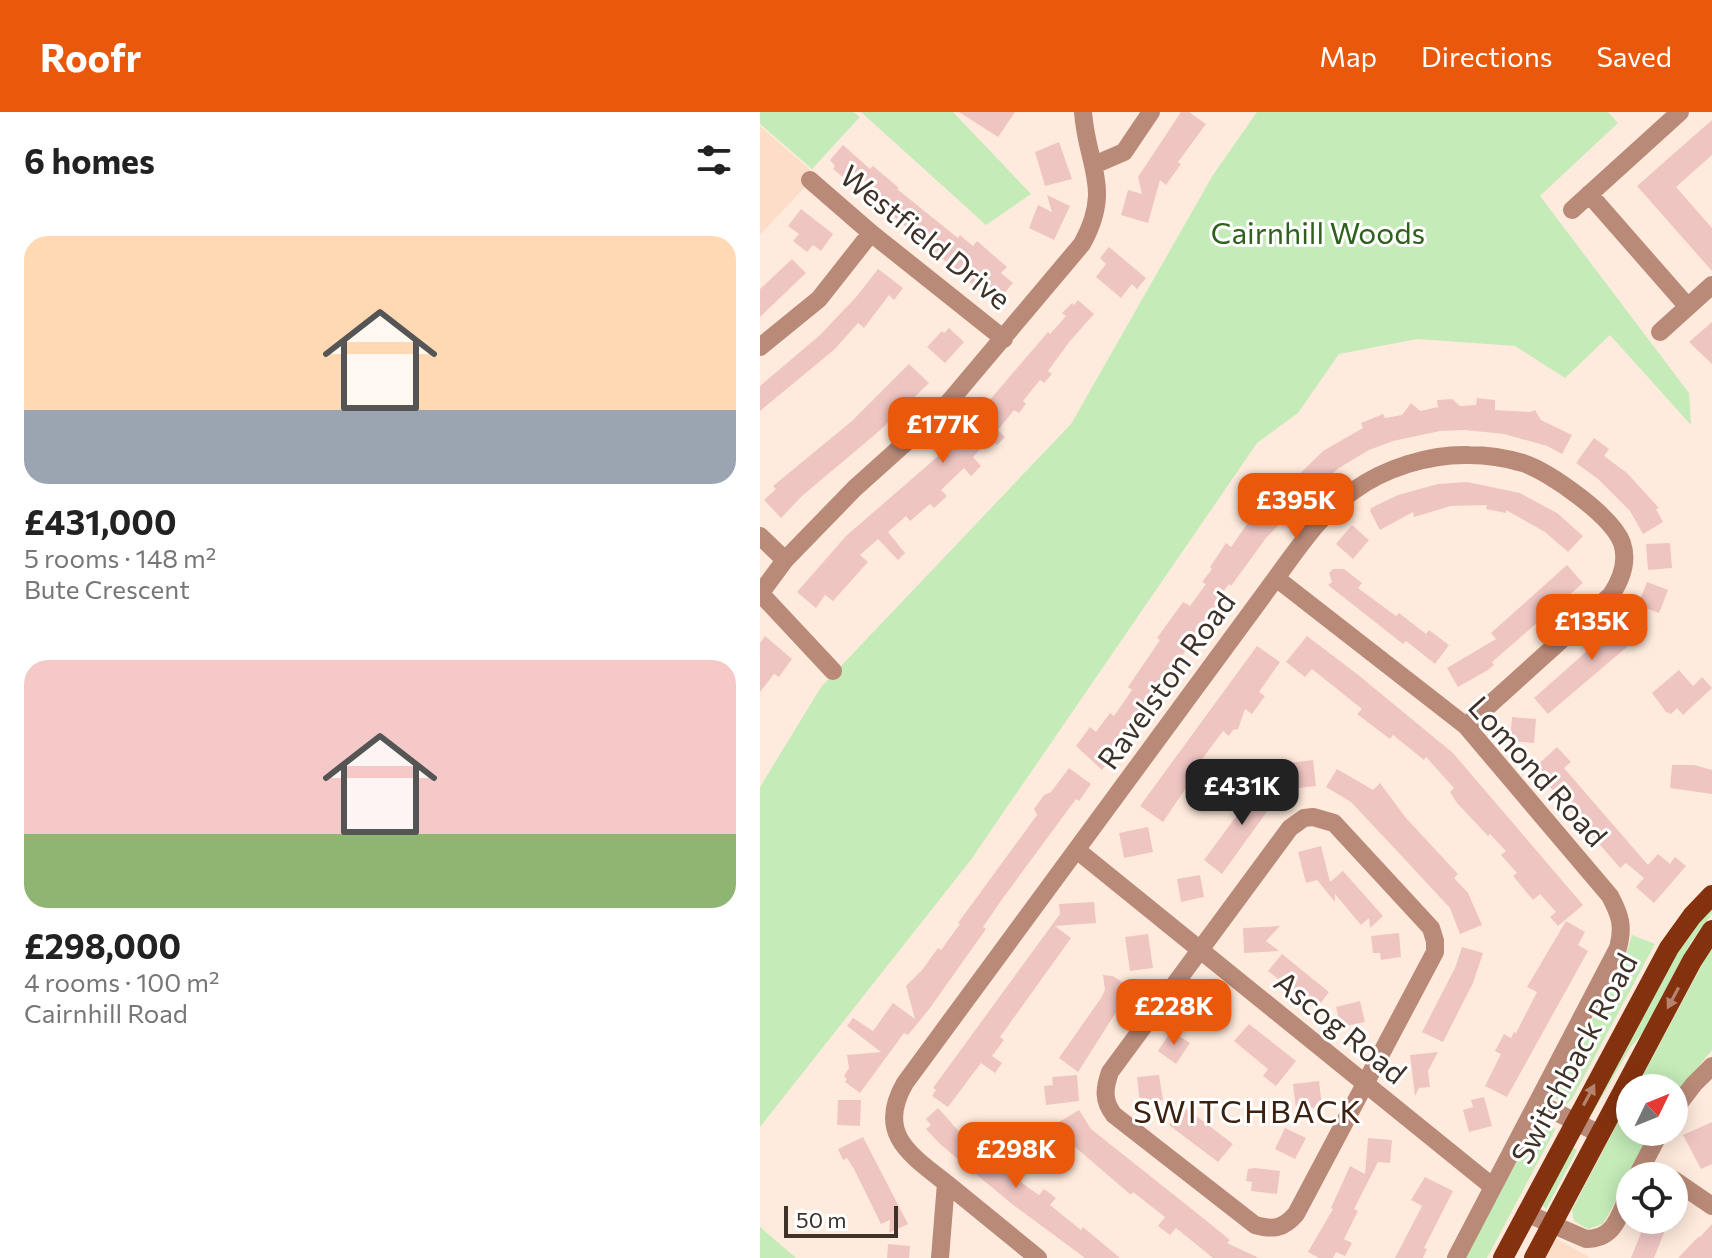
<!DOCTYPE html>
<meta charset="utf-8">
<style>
body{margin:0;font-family:Commissioner,sans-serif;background:#f2f2f2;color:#222;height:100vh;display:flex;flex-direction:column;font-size:30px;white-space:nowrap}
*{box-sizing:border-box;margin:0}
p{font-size:26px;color:#767676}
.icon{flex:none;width:44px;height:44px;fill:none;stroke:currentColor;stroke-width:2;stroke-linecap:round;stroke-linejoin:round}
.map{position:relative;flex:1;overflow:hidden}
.details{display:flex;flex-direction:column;background:#fff;width:760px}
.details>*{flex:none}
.needle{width:52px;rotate:47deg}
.controls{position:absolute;left:856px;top:962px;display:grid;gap:16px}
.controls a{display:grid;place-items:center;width:72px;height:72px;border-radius:50%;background:#fff;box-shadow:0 4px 20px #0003;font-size:40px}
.scale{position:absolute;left:24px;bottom:20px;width:114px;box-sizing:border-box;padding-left:8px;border:4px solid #3e3128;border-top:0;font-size:22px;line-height:28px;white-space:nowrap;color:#3e3128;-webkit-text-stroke:6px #fff;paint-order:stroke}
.price{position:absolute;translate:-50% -68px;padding:0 18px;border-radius:16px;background:#ea580c;color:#fff;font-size:26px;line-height:52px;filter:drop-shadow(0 2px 4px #0008)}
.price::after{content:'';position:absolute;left:50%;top:48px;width:24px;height:18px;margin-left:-12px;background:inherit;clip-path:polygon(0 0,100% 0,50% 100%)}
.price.on{background:#222;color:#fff}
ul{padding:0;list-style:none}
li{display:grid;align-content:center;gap:16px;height:424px;padding:0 24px}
li span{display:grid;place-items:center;height:248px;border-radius:24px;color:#555}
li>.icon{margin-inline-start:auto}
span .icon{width:144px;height:144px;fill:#fffc;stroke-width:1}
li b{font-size:34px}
h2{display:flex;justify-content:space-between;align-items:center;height:96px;padding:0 24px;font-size:34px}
header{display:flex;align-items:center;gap:48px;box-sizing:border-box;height:112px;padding:0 40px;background:#ea580c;color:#fff}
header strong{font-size:38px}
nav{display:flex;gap:44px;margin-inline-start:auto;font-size:28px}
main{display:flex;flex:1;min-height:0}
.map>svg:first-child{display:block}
.built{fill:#feddc8}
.green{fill:#c4ebb8}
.building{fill:#efc5c2}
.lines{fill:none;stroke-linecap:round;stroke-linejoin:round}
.minor{stroke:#ba8a78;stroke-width:18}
.major{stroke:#84320d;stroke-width:20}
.oneway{fill:#b5846e}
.labels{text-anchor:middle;stroke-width:6;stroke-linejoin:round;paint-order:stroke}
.park-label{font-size:30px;fill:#2f611c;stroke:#fff}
.street-label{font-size:30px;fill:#3e3128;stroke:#fff}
.neighbourhood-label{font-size:32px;letter-spacing:2px;fill:#3b2210;stroke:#fff}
</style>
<header>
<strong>Roofr</strong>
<nav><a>Map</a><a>Directions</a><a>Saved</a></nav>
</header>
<main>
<section class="details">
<h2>6 homes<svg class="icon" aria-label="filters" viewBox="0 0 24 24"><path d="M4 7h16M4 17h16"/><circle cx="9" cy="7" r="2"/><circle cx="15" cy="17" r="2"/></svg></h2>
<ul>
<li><span style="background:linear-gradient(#ffd9b3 70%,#9aa5b1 0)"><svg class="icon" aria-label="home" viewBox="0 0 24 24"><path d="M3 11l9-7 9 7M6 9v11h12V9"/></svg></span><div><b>£431,000</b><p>5 rooms · 148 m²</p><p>Bute Crescent</p></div></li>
<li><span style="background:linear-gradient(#f6c9c9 70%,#8fb573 0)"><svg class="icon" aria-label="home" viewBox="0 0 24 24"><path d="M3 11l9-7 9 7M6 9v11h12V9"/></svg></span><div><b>£298,000</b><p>4 rooms · 100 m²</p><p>Cairnhill Road</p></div></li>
</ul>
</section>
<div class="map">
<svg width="952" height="1146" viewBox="0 0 952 1146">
<rect width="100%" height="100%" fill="#ffebdd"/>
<path class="built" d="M0,14l51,45 -7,17 -44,47z
M794,1125l33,19 2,2h-45z"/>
<path class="green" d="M0,0h94l6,5 -48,52 -52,-45z
M101,0h92l78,82 -45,31z
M497,0h351l10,11 -78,73 149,197 2,32 -81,-90 -45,43 -50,-32 -98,-7 -78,15 -41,59 -41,30 -287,418 -210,266v-340l61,-100 250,-263 142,-249z
M952,793v9l-21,28 -45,87 -16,19 -38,66 -1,-4 82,-153z
M872,823l23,9 -83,155 -5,5 -12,-6 -2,-6 71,-131z
M952,834v104l-38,46v-8h-38z
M870,987v33h24l-51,92 -15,5 -14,-8 -2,-11z
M782,1008l9,2 4,8 -68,128h-22l73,-136z
M811,1035l6,3 -31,59 -5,-6z
M0,1115l36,31h-36z"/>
<path class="building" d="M199,0h56l-17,25z
M421,0h8l17,12 -28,38 3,2 -15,21 -6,-5 -12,43 -27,-8 7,-25 14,4 -4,-17z
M952,8v35l-36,32 36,41v43l-75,-85z
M299,30l13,37 -27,7 -10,-34z
M83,33l27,24 3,-3 26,22 -2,1 61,49 2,-3 13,11 4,-5 30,26 -6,6 12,10 -18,21 -127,-110 -2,2 -33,-27 2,-3 -5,-6z
M287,83l23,11 -16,34 -25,-12 9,-23 14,7z
M41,97l32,25 -12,17 -8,-6 -6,7 -14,-11 6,-7 -11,-8z
M349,135l37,31 -9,11 -5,-5 -11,14 -25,-21 10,-13 -6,-6z
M32,147l14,14 -46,44v-28z
M118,157l25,19 -9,12 -5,-5 -25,33 -6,-5 -23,26 -75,62v-25l60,-51 37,-39z
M318,188l16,14 -24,27 -22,30 4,3 -8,9 -4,-3 -17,21 3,3 -7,9 -5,-3 -16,20 7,7 -8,8 -7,-7 -17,19 8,9 -10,10 -7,-8 -23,22 6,6 -13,12 -4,-4 -20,17 -4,-5 -18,16 17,21 -7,7 -20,-21 -18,16 8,7 -35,39 -8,-6 -9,13 -19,-16 49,-56 105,-91 97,-113 2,2 16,-18 -4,-3 10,-10 2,2z
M952,210v42l-23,-22z
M189,216l15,14 -19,21 -18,-16 15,-16 2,2z
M149,252l20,19 -51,49 -76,64 -21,22 -17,-18 12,-11 -3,-3 79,-65z
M717,286l18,2v10l35,2 5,-2 6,10 31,15 -10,19 -15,-8 -43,-12 -39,-4 -25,1 -47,10 -24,9 -30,18 -28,23 -45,47 -35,48 -2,-2 -15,20 3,3 -41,57 2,2 -76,104 -26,-24 14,-19 6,5 14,-19 4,3 18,-26 -4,-3 32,-47 -3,-2 26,-36 7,4 16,-22 -4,-2 10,-13 -2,-2 16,-24 5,4 21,-30 -3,-2 11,-13 6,5 57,-56 40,-23 -2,-5 22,-9 2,4 17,-3 9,-12 9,8 18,-4 -1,-7 15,-1 8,7 16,-1z
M834,326l15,11 -5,7 23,17 32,35 -3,1 7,13 -20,12 -13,-23 -32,-32 -22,-16z
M707,370l53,11 37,20 26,23 -15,16 -23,-20 -39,-22v3l-20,-4 1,-4 -36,1 -37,11 -1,-5 -33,18 -10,-19 1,-3 27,-13 40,-11z
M592,413l17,15 -16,19 -17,-15z
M910,431l2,25 -24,2 -2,-26z
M807,453l16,18 -91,79 2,3 -6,5 -30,17 -11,-19 49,-29 -5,-6z
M573,457h11l18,14 -4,5 38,28 3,-3 27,21 3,-4 20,15 -14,19 -29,-23 -3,3 -75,-59 4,-3 -3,-9z
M887,470l21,8 -9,23 -21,-8z
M872,499l16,18 -100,85 -14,-16z
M5,524l27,23 -13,18 -5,-3 -14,18v-49z
M547,524l50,38 96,79 130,152 -25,21 -8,-9 6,-5 -16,-18 -7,6 -20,-24 4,-3 -16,-18 5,-4 -16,-17 -2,2 -31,-33 -7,-11 4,-4 -28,-31 -2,3 -31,-25 -3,4 -33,-25 5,-5 -50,-40 -7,8 -19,-15z
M497,534l23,16 -21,30 6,4 -13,18 -7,-5 -7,20 -5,1 -4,6 -6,-5 -32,43 3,2 -31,46 -23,-16z
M919,558l14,16 9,-9 10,11 -29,27 -6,-7 -6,6 -5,-2 -14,-19z
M752,605l24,2 -2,24 -24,-2z
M797,635l14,15 -7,6 84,97 10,-11 12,10 5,-7 11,9 -32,37 -18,-16 8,-9 -18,-15 -6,5 -86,-100z
M553,648l3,26 -33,4 -2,-26z
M912,653h22l18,5v24l-42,-6z
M309,656l22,16 -12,17 -3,-2 -73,99 -20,29 3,2 -56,79 -22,27 -4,-2 -44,60 -15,-11 2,-3 -3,-3 5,-8 -2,-13 34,-3 -34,-26 6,-8 20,13 20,-28 22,16 -9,-33 16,-16 16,-22 3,2 19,-26 -2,-1 79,-108 -3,-6 10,-14 7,-3z
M577,657l36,21 7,-7 26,35 52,56 -4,4 14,15 14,32 -22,9 -10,-26 -53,-57 -46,-49 -25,-15z
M503,668l18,12 -59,82 -18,-14z
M388,715l5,25 -29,6 -5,-25z
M561,734l9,36 13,-11 40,45 -13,12 -1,-10 -8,7 -26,-31v8l-18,-22 -11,3 -8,-31z
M440,763l4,22 -23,5 -4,-23z
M334,790l2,21 -41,3 16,12 -71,99 4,3 -12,16 10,7 -7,10 -14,-10 -33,44 -16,-11 4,-6 -3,-2 127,-174 -1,-10z
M806,809l19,11 -7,13 10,6 -81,146 -22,-11 16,-32 -6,-3 9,-17 7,4 3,-6 2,1 21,-41 -10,-5z
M520,814l-14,15 13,10 -35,2 -1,-25z
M639,821l2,24 -20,3 -1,-7h-7l-2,-17z
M388,822l5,34 -23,3 -5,-34z
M702,835l21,6 -10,30 -30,59 -21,-10 33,-64z
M522,842l47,38 -13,17 -48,-38z
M343,863l10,1 16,11v5l-51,80 -19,-14 42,-60 4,-8z
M458,887l4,22 -26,4 -3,-22z
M600,889l5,21 -24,5 -5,-20z
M489,912l47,37 -20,25 -13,-10 5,-7 -34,-28z
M411,919l19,12 -14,21 -18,-13z
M678,940l-10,19 2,16 -11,1 -4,8 -5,-41z
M317,963l2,26 -33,4 -2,-19 9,-1 -1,-8z
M399,963l4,25 -23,3 -3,-26z
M559,969l3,26 -26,2 -3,-25z
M724,985l8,29 -23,6 -6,-22 10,-3 -2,-7z
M78,988h23l-1,26 -23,-1z
M423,994l50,38 -15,18 -49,-37z
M178,996l26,29 12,10 1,-2 49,41 13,9 5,-6 12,9 -6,7 31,25 2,-3 37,31h-35l-73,-54 -72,-60 -14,-15 5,-4 -5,-6z
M319,998l12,19 112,89 27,22 -3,3 32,15h-46l-37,-30 -6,7 -12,-9 7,-9 -32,-25 -2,3 -57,-49 -15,-24z
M952,1010v42l-11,5 -18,-34z
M525,1016l21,10 -11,21 -20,-10z
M103,1025l45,87 -19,9 1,-13 -9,4 -27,-55 -7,-11 -4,2 -5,-11z
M608,1026l24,2 -2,23 -12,-1 -24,47 4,2 -14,28 8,4 -7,13 -9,-4 -3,6h-14l-11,-6 25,-43 -2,-1 19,-42 15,8z
M495,1056l25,3 -3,23 -26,-3 1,-9 -6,-1 2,-12z
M665,1065l28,14 -29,57 3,1 -4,9h-28l27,-52 -11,-6z
M886,1108h23l-15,38h-23z
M952,1112v34h-34l21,-22 1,1z
M128,1132l22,2 -1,12h-22z"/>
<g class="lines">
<path class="minor" d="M334,53l30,-13 27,-40
M50,68l61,53 133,106
M829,82l99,113
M812,98l108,-98
M900,220l52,-47
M0,235l59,-48 52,-66
M0,424l25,24
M516,466l190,148 144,170c10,19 14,30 8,52l-162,310
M0,481l73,78
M0,482l25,-34 70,-72 88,-79 139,-165c31,-56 5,-77 1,-132
M553,705l21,6 97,105 4,13v11l-139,262c-13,15 -23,16 -41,11l-141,-110c-11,-14 -10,-26 -4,-43l180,-244 14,-10z
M318,739l415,336
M778,991l62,31
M914,998l20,-26 18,-18
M877,1064l23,-44
M914,1068l38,26
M186,1071l92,75
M766,1101l60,26c30,0 33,-25 44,-47
M180,1146l6,-75c-37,-29 -70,-50 -41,-100l371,-505c23,-31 45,-65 77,-87 32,-23 76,-37 116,-36 18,0 37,3 54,8 27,9 89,53 99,80 6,18 -1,37 -11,52l-145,131"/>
<path class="major" d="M743,1146l166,-310 23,-32 20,-21
M774,1146l158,-297 20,-31"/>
</g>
<defs><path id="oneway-solid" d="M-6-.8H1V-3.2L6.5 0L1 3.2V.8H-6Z" transform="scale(2)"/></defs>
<g class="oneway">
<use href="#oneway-solid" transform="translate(913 886) rotate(118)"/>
<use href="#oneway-solid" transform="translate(829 983) rotate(-62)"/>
</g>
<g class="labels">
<g class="park-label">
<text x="558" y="132">Cairnhill Woods</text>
</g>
<g class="street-label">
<text transform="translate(165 126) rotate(39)" y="10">Westfield Drive</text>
<text transform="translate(407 569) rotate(-54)" y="10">Ravelston Road</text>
<text transform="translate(777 660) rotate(48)" y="10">Lomond Road</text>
<text transform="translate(580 916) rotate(39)" y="10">Ascog Road</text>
<text transform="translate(815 947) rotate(-62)" y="10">Switchback Road</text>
</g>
<g class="neighbourhood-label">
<text x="488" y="1011">SWITCHBACK</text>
</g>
</g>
</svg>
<div class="controls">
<a><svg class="needle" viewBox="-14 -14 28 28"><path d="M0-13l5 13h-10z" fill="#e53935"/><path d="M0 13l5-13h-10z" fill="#767676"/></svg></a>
<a><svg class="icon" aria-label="locate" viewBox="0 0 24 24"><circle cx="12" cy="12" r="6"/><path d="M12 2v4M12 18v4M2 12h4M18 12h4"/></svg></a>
</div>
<div class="scale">50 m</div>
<b class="price" style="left:183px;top:353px">£177K</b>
<b class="price" style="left:536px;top:429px">£395K</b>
<b class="price" style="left:832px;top:550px">£135K</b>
<b class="price on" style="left:482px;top:715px">£431K</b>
<b class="price" style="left:414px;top:935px">£228K</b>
<b class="price" style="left:256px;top:1078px">£298K</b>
</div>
</main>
